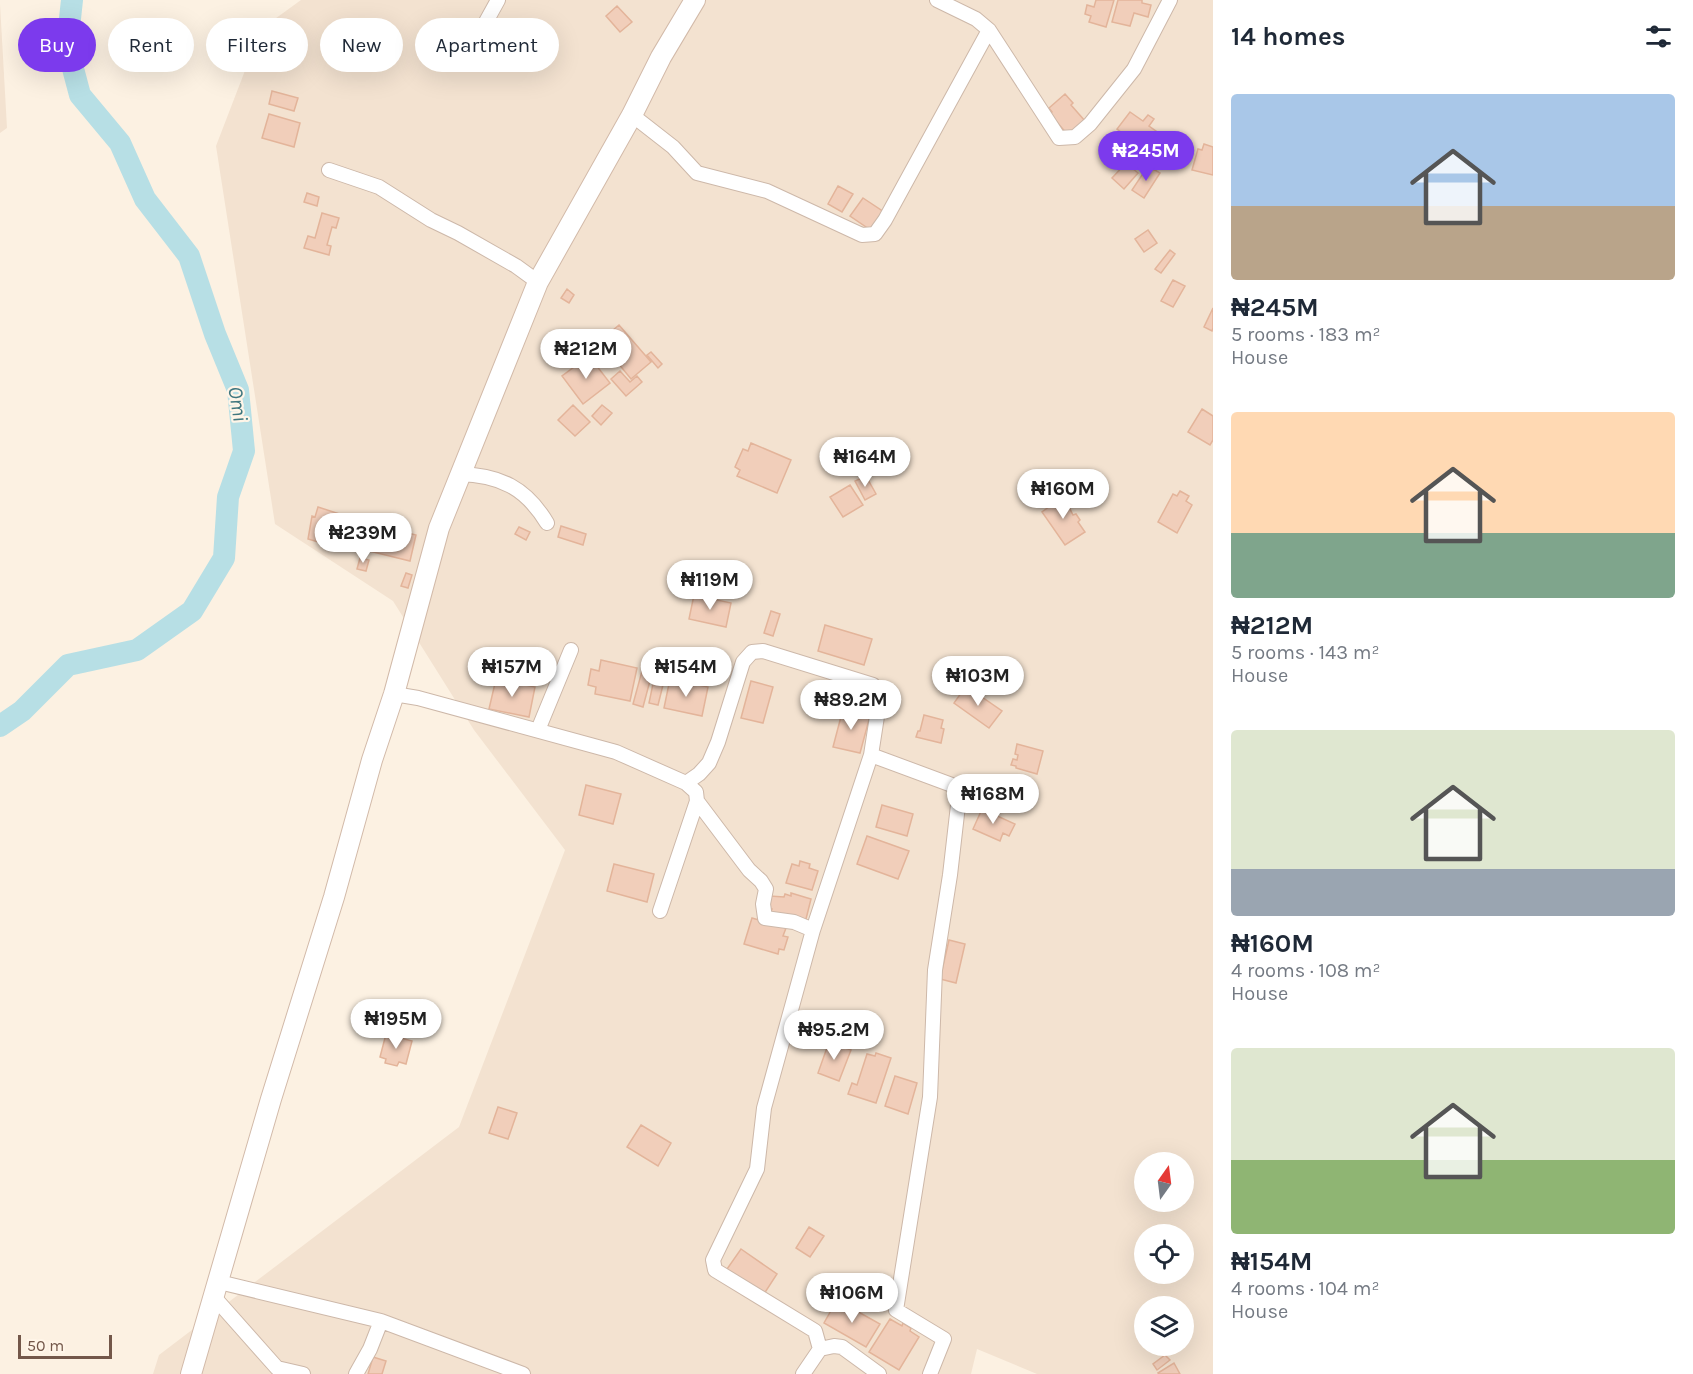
<!DOCTYPE html>
<meta charset="utf-8">
<style>
body{margin:0;font-family:Karla,sans-serif;background:#f6f6f7;color:#1f2937;height:100vh;display:flex;flex-direction:column;font-size:22px;white-space:nowrap}
*{box-sizing:border-box;margin:0}
p{font-size:20px;color:#747a83}
.icon{flex:none;width:33px;height:33px;fill:none;stroke:currentColor;stroke-width:2;stroke-linecap:round;stroke-linejoin:round}
.map{position:relative;flex:1;overflow:hidden}
.side{display:flex;flex-direction:column;background:#fff;width:480px}
.side>*{flex:none}
.banner{position:absolute;left:18px;top:18px;width:570px;height:54px;display:flex;gap:12px}
.needle{width:39px;rotate:14deg}
.fabs{position:absolute;left:1134px;top:1152px;display:grid;gap:12px}
.fabs a{display:grid;place-items:center;width:60px;height:60px;border-radius:50%;background:#fff;box-shadow:0 6px 24px #0002;font-size:30px}
.scale{position:absolute;left:18px;bottom:15px;width:94px;box-sizing:border-box;padding-left:6px;border:3px solid #735749;border-top:0;font-size:16px;line-height:21px;white-space:nowrap;color:#735749;-webkit-text-stroke:4px #fff5e8;paint-order:stroke}
.price{position:absolute;translate:-50% -51px;padding:0 14px;border-radius:21px;background:#fff;color:#222;font-size:20px;line-height:39px;filter:drop-shadow(0 2px 3px #0008)}
.price::after{content:'';position:absolute;left:50%;top:36px;width:18px;height:14px;margin-left:-9px;background:inherit;clip-path:polygon(0 0,100% 0,50% 100%)}
.price.active{background:#7c3aed;color:#fff}
ul{padding:0;list-style:none}
li{display:grid;align-content:center;gap:12px;height:318px;padding:0 18px}
li span{display:grid;place-items:center;height:186px;border-radius:6px;color:#555}
li>.icon{margin-inline-start:auto}
span .icon{width:108px;height:108px;fill:#fffc;stroke-width:1}
li b{font-size:26px}
h2{display:flex;justify-content:space-between;align-items:center;height:72px;padding:0 18px;font-size:26px}
.chip{padding:0 21px;border-radius:27px;background:#fff;box-shadow:0 6px 24px #0002;font-size:21px;line-height:54px}
.chip.active{background:#7c3aed;color:#fff}
main{display:flex;flex:1;min-height:0}
.map>svg:first-child{display:block}
.residential{fill:#f3e2d0;fill-rule:evenodd}
.lines{fill:none;stroke-linecap:round;stroke-linejoin:round}
.river{stroke:#b7dfe5;stroke-width:22}
.building{fill:#f1ceba;stroke:#e3b49a;stroke-width:1.5}
.street-casing{stroke:#cdb8a9;stroke-width:16}
.secondary-casing{stroke:#d2baa9;stroke-width:22}
.street{stroke:#fff;stroke-width:14}
.secondary{stroke:#fff;stroke-width:20}
.labels{text-anchor:middle;stroke-width:4.5;stroke-linejoin:round;paint-order:stroke}
.water-label{font-size:21px;font-style:italic;fill:#40777f;stroke:#fff5e8}
</style>
<main>
<div class="map">
<svg width="1213" height="1374" viewBox="0 0 1213 1374">
<rect width="100%" height="100%" fill="#fcf1e2"/>
<path class="residential" d="M301,0h912v1374h-176l-60,-25 -6,25h-818l6,-19 300,-228 106,-277 -91,-120 -81,-129 -118,-77 -59,-378 45,-117zM1144,1162h40v40h-40zM1144,1234h40v40h-40zM1144,1306h40v40h-40z
M0,4l7,124 -7,5z"/>
<g class="lines">
<path class="river" d="M0,726l22,-15 46,-46 69,-15 55,-39 32,-53 4,-61 16,-46 -6,-61 -23,-56 -26,-78 -44,-57 -25,-56 -40,-48 -13,-49 5,-46"/>
</g>
<path class="building" d="M1096,0h18l-8,27 -17,-5 2,-6 -6,-2 2,-9 7,2z
M1118,0h24v3l9,2 -3,12 -14,-4 -4,13 -18,-4z
M617,6l15,16 -12,10 -14,-16z
M272,91l26,7 -4,13 -25,-7z
M1065,94l8,9 -2,2 14,16 -17,14 -18,-21 2,-2 -3,-4z
M1130,112l13,9 5,-6 6,4 -5,7 14,10 -6,9 -4,-3 -7,9 -29,-22z
M269,114l31,9 -6,24 -32,-9z
M1204,144l9,3v28l-21,-5 6,-21 4,1z
M1126,163l12,10 -14,16 -12,-11z
M1148,166l12,7 -16,25 -12,-8z
M838,186l15,8 -11,18 -14,-8z
M307,193l12,4 -2,9 -13,-4z
M863,198l21,14 -12,19 -22,-15z
M322,213l17,5 -3,10 -4,-1 -5,18 4,1 -2,9 -25,-7 4,-12 7,2z
M1148,230l9,13 -13,9 -9,-13z
M1170,250l5,4 -14,19 -6,-4z
M1173,280l12,6 -12,21 -12,-6z
M567,289l7,6 -5,8 -8,-5z
M1213,308v20l-1,3 -8,-4z
M619,325l32,37 -20,17 -31,-38z
M651,352l11,12 -4,4 -11,-13z
M589,356l21,27 -27,21 -21,-28z
M620,371l10,11 7,-6 5,6 -16,14 -15,-17z
M573,405l17,17 -15,14 -17,-16z
M602,405l10,8 -11,12 -9,-9z
M1202,409l11,7v24l-3,5 -22,-13z
M751,443l40,17 -14,33 -40,-17 3,-6 -5,-3 8,-18 5,2z
M866,476l10,18 -11,6 -10,-19z
M850,485l13,20 -20,12 -13,-20z
M1180,491l9,5 -3,5 6,4 -15,28 -19,-11 15,-28 4,2z
M1057,493l8,12 2,-2 6,12 3,-1 4,6 -2,2 7,10 -20,13 -23,-33 8,-6 -4,-6z
M318,507l40,13 -9,31 -41,-12 4,-23 3,1z
M561,526l25,8 -3,11 -25,-8z
M519,527l11,5 -4,8 -11,-6z
M396,530l20,5 -6,26 -41,-10 5,-20 21,4z
M360,558l9,2 -3,11 -9,-2z
M406,573l6,2 -4,13 -7,-2z
M685,577l25,7 -2,10 -14,-4 -2,7 -12,-3z
M694,595l37,8 -5,24 -37,-8z
M771,611l9,3 -7,22 -9,-3z
M825,625l47,14 -8,26 -46,-14z
M647,659l9,3 -3,12 -10,-3z
M601,660l36,8 -7,33 -35,-7 1,-7 -8,-2 3,-16 8,2z
M642,671l10,2 -9,34 -10,-3z
M496,679l39,8 -6,30 -40,-8z
M654,679l10,2 -6,24 -9,-2z
M670,679l38,8 -6,29 -38,-8z
M751,681l22,6 -10,36 -22,-5z
M966,686l36,25 -13,17 -35,-25z
M843,690l8,2 -3,13 -9,-2z
M843,709l27,7 -10,37 -27,-6z
M924,715l19,5 -2,8 3,1 -3,14 -25,-6 2,-6h2z
M1017,744l26,7 -6,23 -21,-6v-2l-5,-1 2,-6 4,1 1,-5 -3,-1z
M1003,778l27,7 -6,23 -23,-6 3,-12 -4,-1z
M586,785l35,9 -8,30 -34,-9z
M882,805l31,9 -6,22 -31,-9z
M982,809l33,15 -6,12 -6,-3 -3,8 -27,-12z
M867,836l42,15 -11,28 -41,-15z
M800,861l10,3 -1,4 9,3 -6,19 -26,-7 6,-19 7,2z
M614,864l40,10 -7,28 -40,-11z
M791,893l20,6 -6,24 -35,-9 2,-5 -5,-1 3,-12 14,1 1,-3 6,2z
M752,918l34,10 -3,8 5,1 -4,13 -5,-1 -1,5 -34,-10z
M949,940l16,4 -9,39 -16,-4z
M386,1034l26,7 -6,23 -7,-2 -2,4 -12,-3 1,-4 -6,-2z
M829,1042l22,8 -12,31 -21,-8z
M876,1053l15,5 -15,45 -28,-9 4,-11 5,2 10,-31 8,2z
M895,1076l22,7 -9,31 -23,-8z
M498,1107l19,6 -9,26 -19,-6z
M641,1125l30,18 -13,23 -31,-19z
M809,1227l15,9 -14,21 -14,-9z
M741,1249l36,25 -13,20 -37,-25z
M837,1300l43,24 -14,23 -42,-24z
M890,1319l12,7 1,-3 8,5 -1,3 9,6 -20,33 -30,-18z
M1165,1355l5,5 -13,10 -4,-6z
M373,1357l13,4 -4,13h-14z
M1174,1363l6,11h-21l-1,-1z"/>
<g class="lines">
<g class="street-casing">
<path id="street" d="M937,0l39,19 13,11 70,108 16,-1 15,-13 44,-55 36,-69
M482,29l16,-29
M632,115l41,32 24,26 70,18 95,44 13,-1 10,-14 104,-190
M329,170l50,17 52,33 27,13 58,33 22,16
M459,474c41,1 67,14 88,49
M394,694l24,4 198,54 70,31 10,9 1,9 -37,110
M538,730l33,-80
M871,755l89,33 -10,87 -15,95 -5,127 -34,213 48,29 -14,35
M686,783l13,-9 10,-11 9,-21 25,-80 9,-10 11,-1 110,34 7,12 -9,58 -58,175 -49,178 -7,61 -44,91 2,10 100,61 5,18 -17,25
M697,801l52,69 12,11 5,8 -3,15 2,14 29,4 19,8
M219,1282l162,39 142,53
M214,1297l63,71 26,6
M820,1349l14,-3 8,1 37,27
M356,1374l14,-25 11,-28"/>
</g>
<g class="secondary-casing">
<path id="secondary" d="M191,1374l80,-275 63,-202 38,-137 22,-66 45,-166 99,-246 94,-167 29,-58 34,-57"/>
</g>
<use href="#street" class="street"/>
<use href="#secondary" class="secondary"/>
</g>
<g class="labels">
<g class="water-label">
<text transform="translate(238 404) rotate(81)" y="7">Omi</text>
</g>
</g>
</svg>
<div class="fabs">
<a><svg class="needle" viewBox="-14 -14 28 28"><path d="M0-13l5 13h-10z" fill="#e53935"/><path d="M0 13l5-13h-10z" fill="#747a83"/></svg></a>
<a><svg class="icon" aria-label="locate" viewBox="0 0 24 24"><circle cx="12" cy="12" r="6"/><path d="M12 2v4M12 18v4M2 12h4M18 12h4"/></svg></a>
<a><svg class="icon" aria-label="layers" viewBox="0 0 24 24"><path d="M12 4l9 5-9 5-9-5zM3 14l9 5 9-5"/></svg></a>
</div>
<div class="scale">50 m</div>
<b class="price active" style="left:1146px;top:182px">₦245M</b>
<b class="price" style="left:586px;top:380px">₦212M</b>
<b class="price" style="left:865px;top:488px">₦164M</b>
<b class="price" style="left:1063px;top:520px">₦160M</b>
<b class="price" style="left:363px;top:564px">₦239M</b>
<b class="price" style="left:710px;top:611px">₦119M</b>
<b class="price" style="left:512px;top:698px">₦157M</b>
<b class="price" style="left:686px;top:698px">₦154M</b>
<b class="price" style="left:978px;top:707px">₦103M</b>
<b class="price" style="left:851px;top:731px">₦89.2M</b>
<b class="price" style="left:993px;top:825px">₦168M</b>
<b class="price" style="left:396px;top:1050px">₦195M</b>
<b class="price" style="left:834px;top:1061px">₦95.2M</b>
<b class="price" style="left:852px;top:1324px">₦106M</b>
<div class="banner">
<a class="chip active">Buy</a>
<a class="chip">Rent</a>
<a class="chip">Filters</a>
<a class="chip">New</a>
<a class="chip">Apartment</a>
</div>
</div>
<section class="side">
<h2>14 homes<svg class="icon" aria-label="filters" viewBox="0 0 24 24"><path d="M4 7h16M4 17h16"/><circle cx="9" cy="7" r="2"/><circle cx="15" cy="17" r="2"/></svg></h2>
<ul>
<li><span style="background:linear-gradient(#a9c7e8 60%,#b9a48a 0)"><svg class="icon" aria-label="home" viewBox="0 0 24 24"><path d="M3 11l9-7 9 7M6 9v11h12V9"/></svg></span><div><b>₦245M</b><p>5 rooms · 183 m²</p><p>House</p></div></li>
<li><span style="background:linear-gradient(#ffd9b3 65%,#7fa58c 0)"><svg class="icon" aria-label="home" viewBox="0 0 24 24"><path d="M3 11l9-7 9 7M6 9v11h12V9"/></svg></span><div><b>₦212M</b><p>5 rooms · 143 m²</p><p>House</p></div></li>
<li><span style="background:linear-gradient(#dfe7d0 75%,#9aa5b1 0)"><svg class="icon" aria-label="home" viewBox="0 0 24 24"><path d="M3 11l9-7 9 7M6 9v11h12V9"/></svg></span><div><b>₦160M</b><p>4 rooms · 108 m²</p><p>House</p></div></li>
<li><span style="background:linear-gradient(#dfe7d0 60%,#8fb573 0)"><svg class="icon" aria-label="home" viewBox="0 0 24 24"><path d="M3 11l9-7 9 7M6 9v11h12V9"/></svg></span><div><b>₦154M</b><p>4 rooms · 104 m²</p><p>House</p></div></li>
</ul>
</section>
</main>
